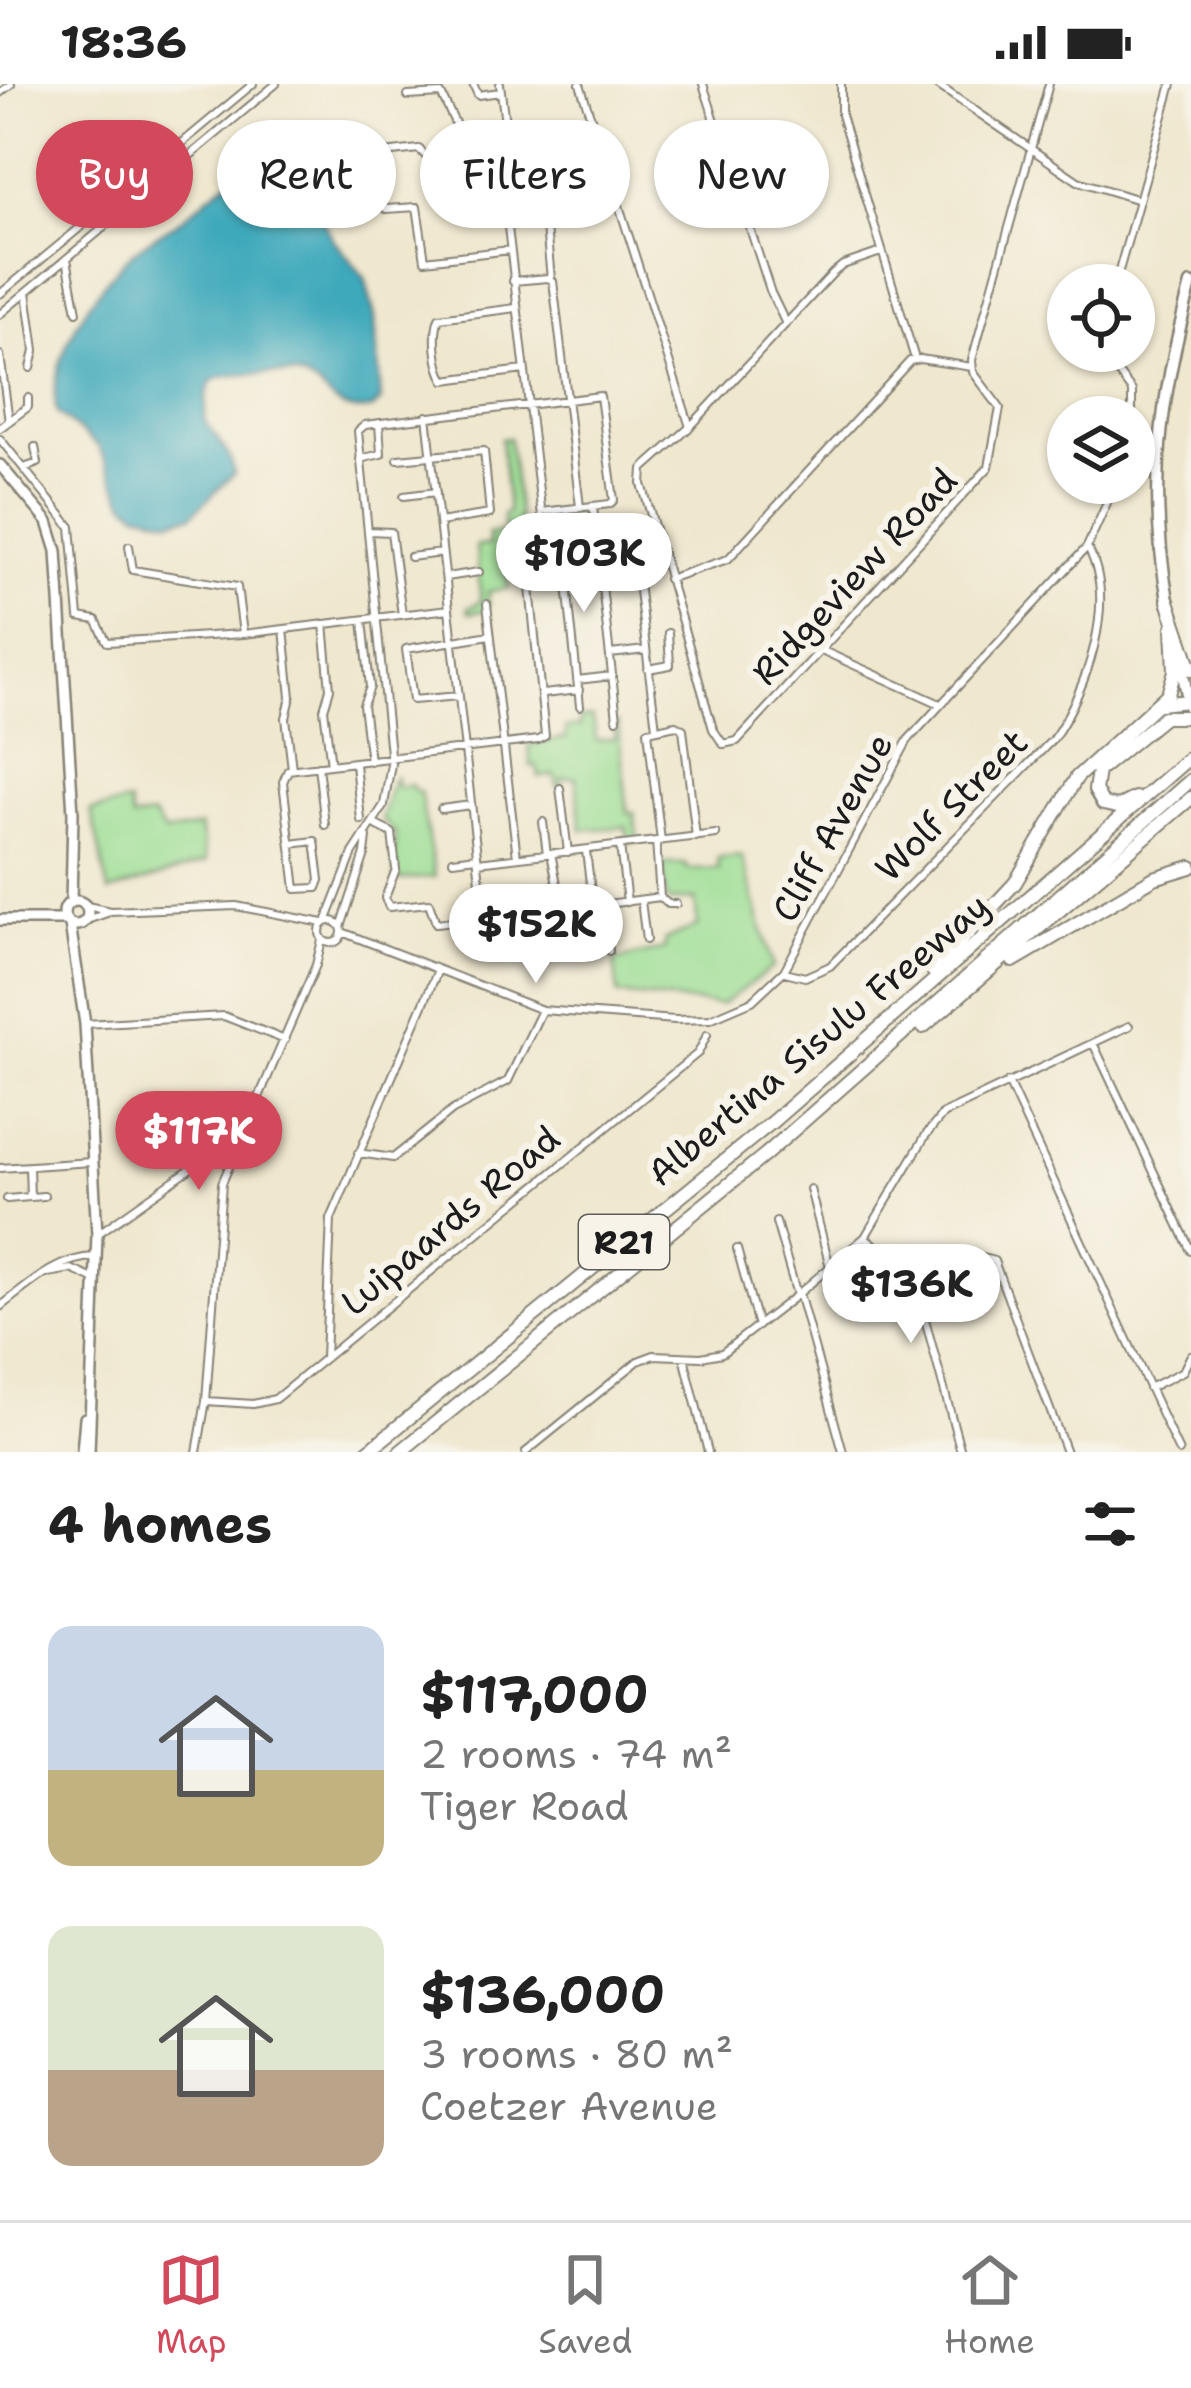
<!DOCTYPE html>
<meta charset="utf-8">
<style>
body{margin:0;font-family:"Shantell Sans",sans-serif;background:#f6f6f6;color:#222;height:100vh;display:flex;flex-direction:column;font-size:45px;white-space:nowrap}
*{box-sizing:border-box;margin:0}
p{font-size:39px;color:#767676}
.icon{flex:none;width:66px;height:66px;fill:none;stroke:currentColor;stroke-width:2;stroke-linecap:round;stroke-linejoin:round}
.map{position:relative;height:1368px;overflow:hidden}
.details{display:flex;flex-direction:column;background:#fff;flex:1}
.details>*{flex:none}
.banner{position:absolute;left:36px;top:36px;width:1119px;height:108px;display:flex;gap:24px}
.buttons{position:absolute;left:1047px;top:180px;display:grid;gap:24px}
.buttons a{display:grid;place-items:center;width:108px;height:108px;border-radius:50%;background:#fff;box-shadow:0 3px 9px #0004;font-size:60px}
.price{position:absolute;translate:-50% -102px;padding:0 27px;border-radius:42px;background:#fff;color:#222;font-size:39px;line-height:78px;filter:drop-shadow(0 3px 6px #0008)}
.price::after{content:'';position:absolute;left:50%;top:72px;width:36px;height:27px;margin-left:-18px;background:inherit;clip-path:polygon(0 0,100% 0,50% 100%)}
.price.selected{background:#d1495b;color:#fff}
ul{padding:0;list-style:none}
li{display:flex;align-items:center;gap:36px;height:300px;padding:0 48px}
li span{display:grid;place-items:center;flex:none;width:336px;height:240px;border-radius:24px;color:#555}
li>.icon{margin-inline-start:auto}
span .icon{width:144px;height:144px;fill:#fffc;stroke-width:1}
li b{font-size:51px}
h2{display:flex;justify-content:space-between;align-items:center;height:144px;padding:0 48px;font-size:51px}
.pill{padding:0 42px;border-radius:54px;background:#fff;box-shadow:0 3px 9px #0004;font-size:42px;line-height:108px}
.pill.selected{background:#d1495b;color:#fff}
.status{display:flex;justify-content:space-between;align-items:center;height:84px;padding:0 60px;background:#fff;direction:ltr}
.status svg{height:33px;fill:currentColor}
.tabs{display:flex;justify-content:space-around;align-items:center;height:168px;border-top:3px solid #e0e0e0;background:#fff;font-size:33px;color:#767676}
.tabs a{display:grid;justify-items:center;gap:6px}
.tabs .selected{color:#d1495b}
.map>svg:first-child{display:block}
.green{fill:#9dde94;stroke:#5c7d58;stroke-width:3}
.water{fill:#3ca9bb;stroke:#2c626c;stroke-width:3}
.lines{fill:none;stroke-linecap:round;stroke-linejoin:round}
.street-casing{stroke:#868275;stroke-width:10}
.secondary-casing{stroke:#868275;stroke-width:14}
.primary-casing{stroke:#868275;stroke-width:15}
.highway-casing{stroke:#868275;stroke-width:16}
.street{stroke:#fff;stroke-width:6}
.secondary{stroke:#fff;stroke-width:9}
.primary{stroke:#fff;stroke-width:10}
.highway{stroke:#fff;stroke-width:12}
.labels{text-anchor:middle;stroke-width:12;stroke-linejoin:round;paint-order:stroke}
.shield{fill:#f7f3e8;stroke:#5e5c59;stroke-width:3}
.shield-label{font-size:33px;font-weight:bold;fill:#1c1c1c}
.street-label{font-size:36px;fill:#1c1c1c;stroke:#f7f3e8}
</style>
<div class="status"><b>18:36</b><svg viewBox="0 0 49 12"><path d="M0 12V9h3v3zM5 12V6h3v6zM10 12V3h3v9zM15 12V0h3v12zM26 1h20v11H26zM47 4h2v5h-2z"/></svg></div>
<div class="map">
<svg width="1191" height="1368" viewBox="0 0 1191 1368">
<rect width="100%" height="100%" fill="#f7f3e8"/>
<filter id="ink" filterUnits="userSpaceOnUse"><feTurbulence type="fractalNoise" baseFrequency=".00833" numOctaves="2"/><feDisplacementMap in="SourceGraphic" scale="24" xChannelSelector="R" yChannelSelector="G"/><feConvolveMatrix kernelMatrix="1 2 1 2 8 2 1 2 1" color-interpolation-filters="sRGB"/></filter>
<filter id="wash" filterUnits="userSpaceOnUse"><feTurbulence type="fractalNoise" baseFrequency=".004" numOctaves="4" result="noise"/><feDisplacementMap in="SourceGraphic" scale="48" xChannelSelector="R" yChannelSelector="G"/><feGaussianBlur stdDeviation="2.7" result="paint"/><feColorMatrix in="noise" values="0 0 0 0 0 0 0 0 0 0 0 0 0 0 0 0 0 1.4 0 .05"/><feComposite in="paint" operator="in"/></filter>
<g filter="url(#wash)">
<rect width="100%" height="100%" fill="#efe7ce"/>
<path class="green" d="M509,354l10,80 -1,25 -14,2 5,43 -21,4 1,12 -6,7 -14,2 -1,-5 13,-7 -5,-55 13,-1 -1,-11 16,-1 -1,-19 5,-2 -7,-73z
M593,633l3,23 19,-1v-16h3l10,90h6l4,28 -9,1 -3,-15 -44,3 -6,-53 -14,1v7l-5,1 -2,-11 -16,2 -2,-11h-6l-3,-21 38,-7v-10l14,-2v-8z
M395,691l2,12 15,-2 2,6 6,1 15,85 -40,3v-47l-14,-14z
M129,719l3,16 21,-3 12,17 35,-6 6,35 -97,30 -18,-81z
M742,772l31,111 -52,38 -103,-10 -4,-34 51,-12v-9l33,-14 -3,-27 -25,3 -4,-3 -3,-35h23l2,6 31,-1 -1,-11z"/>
<path class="water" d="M251,85l14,8 12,19 29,4 9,5 18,34 32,39 10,39 6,84 -8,8c-42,8 -44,-24 -76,-33 -13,-4 -79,-3 -85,6 -6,9 -7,28 -7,38l25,37 4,17 -42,41 -21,5 -33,-8 -14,-11 -26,-55 -41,-33c-12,-52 35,-121 72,-157 16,-15 36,-25 54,-38 22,-17 42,-40 68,-49z"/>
</g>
<g filter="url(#ink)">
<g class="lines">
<g class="street-casing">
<path id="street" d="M473,0l5,11 23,-3
M500,0l5,39 -7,19 47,400
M580,0l110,343
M703,0l68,209 15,31
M841,0v31l74,244
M936,0l142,97 61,19
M0,9l11,-9
M408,12l33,-2 32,66 26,-1
M373,69l8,52 5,4 31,-2 8,53 85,-10
M331,75l88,-10 45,47 39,-3
M544,122l7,73
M881,168l-38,13 -10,8 -143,154 -47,42 -1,15 71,245 10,15 14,-3 252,-274 11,-59 -27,-36 -1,-12 77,-276
M67,175l10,53
M513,197l35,-3 5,3 27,226
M1115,201l57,-201
M27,208l8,58 -4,18
M0,210l253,-210
M516,224l-77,10c-6,16 -3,48 6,62l79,-10
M0,230l276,-230
M1101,267l31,40v26
M0,271l9,66
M427,332l60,527
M0,344l28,-21v-9
M0,355l71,88 8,90 17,3 11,22 136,-8 206,-25
M360,375l21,-5 -2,-31
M398,375l86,-8 6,63 -51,8
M24,384l14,-5 -3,-16
M404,412l32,-4
M593,422l24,213
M370,447l21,1 11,83
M129,462l4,24 104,17 6,47
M410,473l32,-4
M635,475l21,169
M599,479l47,-6
M446,493l33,-5
M668,495l60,-20 182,-198 10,-2 52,8
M487,520l30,253
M363,536l7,67 -7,18 7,56
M324,540l6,65 -6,20 7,56
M284,545l7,68 -5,21 6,51
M821,566l117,53
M610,570l36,-4
M648,585l22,-4 -2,-32
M577,596l35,-4
M543,610l36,-4
M459,612l-46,4 -7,-51 84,-14
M355,680l6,56
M318,682l7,59
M560,704l8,64
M441,725l30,-4
M543,738l4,32
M374,740l18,9 4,36 -11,29 4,9 40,-4 7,20 48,-5
M661,757l-13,-110 28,-6 7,4 13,108
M291,760l24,-3 5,39 -3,8 -21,1 -13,-107 5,-12 250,-30 7,-4 -19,-188 4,-4 26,-3 7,6 17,159
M620,762l7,56
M586,767l7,56
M551,769l11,57 98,-13 -4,-56
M453,776l24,-3
M478,778l238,-28
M660,813l8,7h8
M641,817l5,39
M603,821l6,46
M87,822l23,5 126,-5 87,17
M87,836l20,-7
M320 848a11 11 0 1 1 22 0a11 11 0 1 1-22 0Z
M326,838l27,-69 31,-48 7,-41 -33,-333 7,-6 235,-29 14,104 -4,4 -68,8
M341,843l24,-73 2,-17
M342,848l200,78 133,10 35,-1 42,-18 32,-30 124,-231 179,-193 29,-64
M785,888l20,5 25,-11 223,-227c33,-47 66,-139 34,-192
M85,940l139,-8 61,24
M1093,959l98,208
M1008,998l171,370
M358,1069l35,5 60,-48 55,-29 34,-71
M0,1084l92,-6
M810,1105l20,78
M30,1113l14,-1
M7,1115l23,-2 -1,-30
M776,1138l21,73
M99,1149l112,-79 26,-7
M865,1153l48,38 48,177
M737,1165l21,77
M48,1189l23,-4 22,10
M913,1191l66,-18 15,4 72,191
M799,1209l44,159
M0,1223c29,-22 56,-49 95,-50
M684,1273l24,95
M325,1274l6,-139 107,-249
M1149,1304l34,-17 8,-16
M206,1317l47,3 22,-5 423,-346 9,-18
M197,1368l9,-51 16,-218 94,-218 6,-25
M526,1368l112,-91 16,-6 47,2 21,-4 75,-58 68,-58 61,-102 17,-21 186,-88"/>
</g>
<g class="secondary-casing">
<path id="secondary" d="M0,381l48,57 9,29 16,262 -2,89
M64 829a12 12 0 1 1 24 0a12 12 0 1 1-24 0Z
M0,836h66
M70,840l15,100 12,210 -8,218
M82,1368l3,-34"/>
</g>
<g class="primary-casing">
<path id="primary" d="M1169,522c-22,-117 -9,-208 22,-322
M1178,564l13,67"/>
</g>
<g class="highway-casing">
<path id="highway" d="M1168,517l23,68
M1160,620l28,-3
M1135,714l-18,9 -14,-3 -8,-14 3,-19 66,-54h27
M1013,877l141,-83 37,-11
M933,887l82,-88 62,-106 91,-83 7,-23 -2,-44
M923,943l268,-229
M367,1368l405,-330 419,-366
M400,1368l365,-297 426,-375"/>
</g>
<use href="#street" class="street"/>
<use href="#secondary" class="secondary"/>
<use href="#primary" class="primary"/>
<use href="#highway" class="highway"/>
</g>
</g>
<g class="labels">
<rect class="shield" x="579" y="1131" width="90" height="54" rx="9"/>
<g class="shield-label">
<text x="624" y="1170">R21</text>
</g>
<g class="street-label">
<text transform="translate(854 492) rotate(-47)" y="13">Ridgeview Road</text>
<text transform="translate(951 721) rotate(-45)" y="13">Wolf Street</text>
<text transform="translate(832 743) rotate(-61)" y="13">Cliff Avenue</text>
<text transform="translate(818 955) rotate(-40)" y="13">Albertina Sisulu Freeway</text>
<text transform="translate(450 1136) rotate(-40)" y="13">Luipaards Road</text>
</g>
</g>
</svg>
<div class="buttons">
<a><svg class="icon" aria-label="locate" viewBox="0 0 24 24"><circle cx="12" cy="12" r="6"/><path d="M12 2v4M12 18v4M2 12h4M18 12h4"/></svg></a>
<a><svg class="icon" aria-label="layers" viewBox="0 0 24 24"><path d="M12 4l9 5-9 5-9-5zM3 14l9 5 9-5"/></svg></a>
</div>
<b class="price" style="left:584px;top:531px">$103K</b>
<b class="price" style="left:536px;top:902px">$152K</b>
<b class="price selected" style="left:199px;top:1109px">$117K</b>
<b class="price" style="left:911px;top:1262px">$136K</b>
<div class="banner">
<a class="pill selected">Buy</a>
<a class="pill">Rent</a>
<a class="pill">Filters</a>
<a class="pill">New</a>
</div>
</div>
<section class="details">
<h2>4 homes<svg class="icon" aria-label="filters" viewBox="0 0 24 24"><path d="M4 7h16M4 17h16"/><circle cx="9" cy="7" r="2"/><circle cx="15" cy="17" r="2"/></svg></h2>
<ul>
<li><span style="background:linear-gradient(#c9d6e8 60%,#c2b280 0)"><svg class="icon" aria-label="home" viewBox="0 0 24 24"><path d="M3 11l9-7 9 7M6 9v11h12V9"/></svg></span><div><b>$117,000</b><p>2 rooms · 74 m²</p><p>Tiger Road</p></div></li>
<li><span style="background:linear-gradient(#dfe7d0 60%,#b9a48a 0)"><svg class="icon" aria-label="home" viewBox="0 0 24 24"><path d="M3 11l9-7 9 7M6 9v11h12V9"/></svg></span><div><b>$136,000</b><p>3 rooms · 80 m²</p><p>Coetzer Avenue</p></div></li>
</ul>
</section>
<nav class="tabs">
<a class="selected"><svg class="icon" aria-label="map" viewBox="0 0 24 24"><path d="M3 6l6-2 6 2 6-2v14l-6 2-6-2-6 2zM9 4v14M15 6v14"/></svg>Map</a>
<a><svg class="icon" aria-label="saved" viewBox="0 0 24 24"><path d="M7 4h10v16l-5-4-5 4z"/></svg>Saved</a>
<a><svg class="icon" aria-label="home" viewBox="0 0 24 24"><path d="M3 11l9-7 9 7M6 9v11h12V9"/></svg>Home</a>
</nav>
